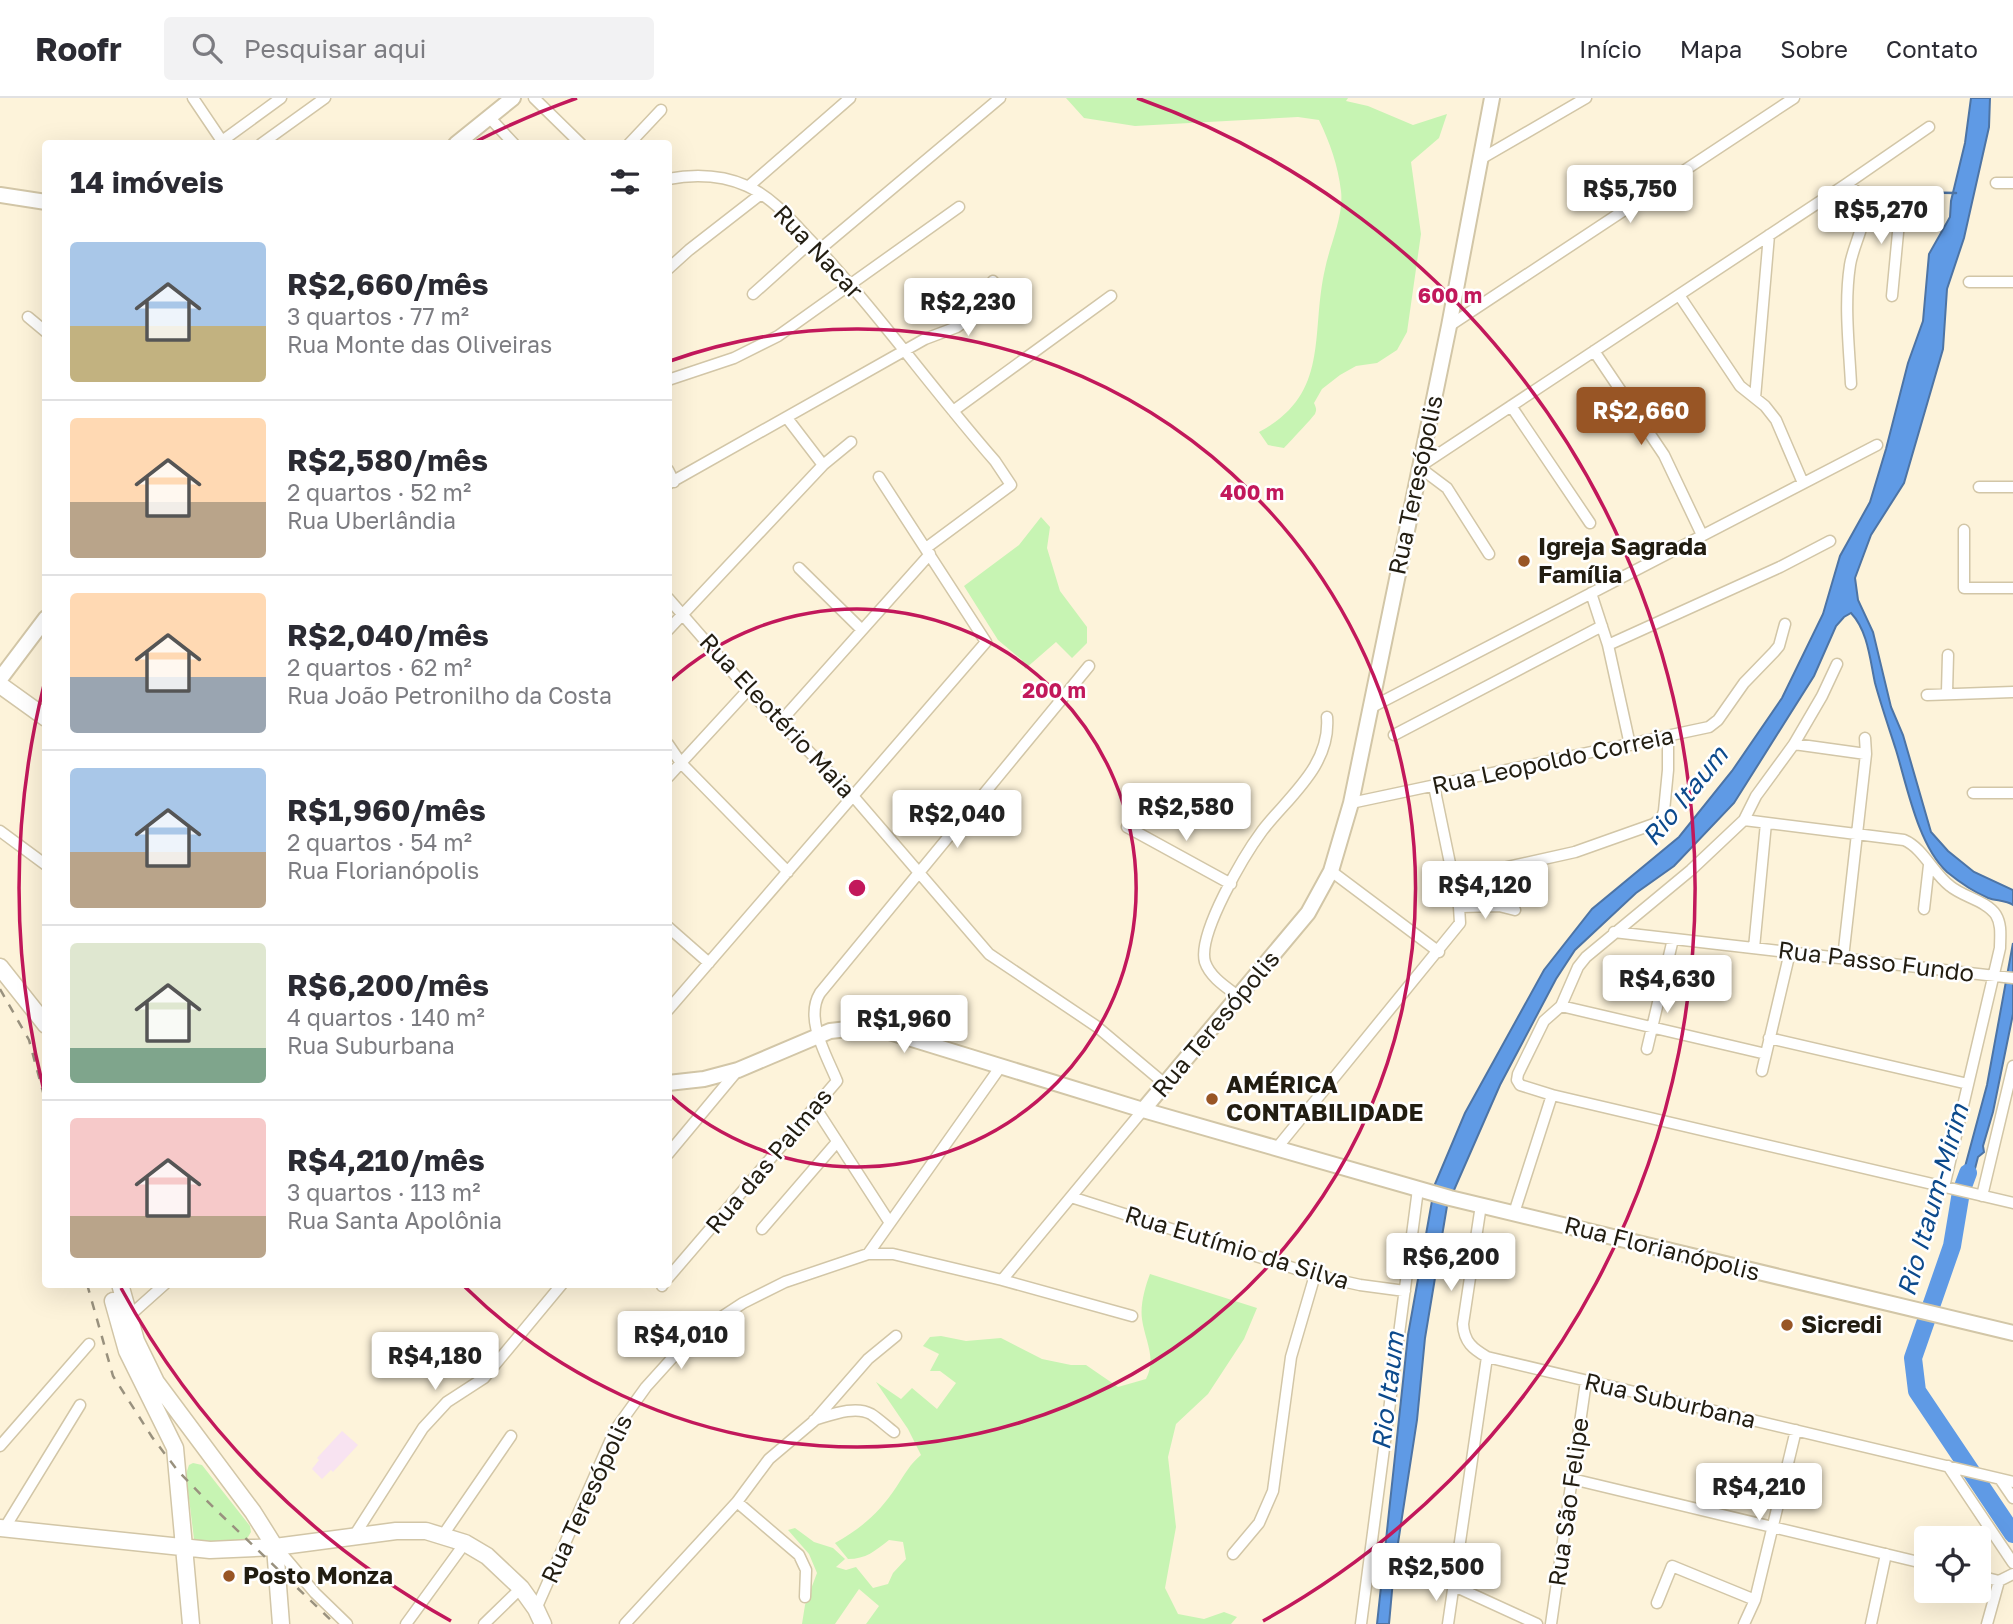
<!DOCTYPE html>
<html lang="pt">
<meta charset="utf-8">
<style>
body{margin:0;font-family:"Golos Text",sans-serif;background:#f2f2f3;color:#2b2b33;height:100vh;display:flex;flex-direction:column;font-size:26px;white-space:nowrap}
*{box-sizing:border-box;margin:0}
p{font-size:23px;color:#7c7c81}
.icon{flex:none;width:38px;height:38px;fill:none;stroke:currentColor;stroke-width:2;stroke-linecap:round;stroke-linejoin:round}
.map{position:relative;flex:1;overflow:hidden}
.side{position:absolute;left:42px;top:42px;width:630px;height:1148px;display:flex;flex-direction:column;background:#fff;border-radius:7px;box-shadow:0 7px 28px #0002}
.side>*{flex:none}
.controls{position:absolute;left:1914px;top:1428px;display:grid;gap:14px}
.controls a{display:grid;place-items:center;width:77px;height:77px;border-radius:7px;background:#fff;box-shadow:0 7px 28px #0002;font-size:35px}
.price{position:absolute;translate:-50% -60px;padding:0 16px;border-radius:7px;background:#fff;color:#222;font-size:23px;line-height:46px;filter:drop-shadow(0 2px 4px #0008)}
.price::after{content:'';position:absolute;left:50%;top:42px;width:21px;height:16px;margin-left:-10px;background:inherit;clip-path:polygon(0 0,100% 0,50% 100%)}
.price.current{background:#985525;color:#fff}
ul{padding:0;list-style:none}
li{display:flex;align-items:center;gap:21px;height:175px;padding:0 28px}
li+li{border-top:2px solid #e1e1e2}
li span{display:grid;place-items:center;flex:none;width:196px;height:140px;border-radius:7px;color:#555}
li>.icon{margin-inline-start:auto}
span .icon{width:84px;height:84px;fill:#fffc;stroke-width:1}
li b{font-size:30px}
h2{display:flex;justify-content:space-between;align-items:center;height:84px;padding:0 28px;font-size:30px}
header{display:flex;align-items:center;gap:42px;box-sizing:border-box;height:98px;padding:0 35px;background:#fff;border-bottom:2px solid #e1e1e2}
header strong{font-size:33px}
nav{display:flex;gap:38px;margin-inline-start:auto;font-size:24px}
.search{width:490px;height:63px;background:#f2f2f3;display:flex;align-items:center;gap:18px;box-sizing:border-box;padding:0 24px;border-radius:7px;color:#7c7c81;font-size:26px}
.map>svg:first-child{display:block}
.education{fill:#f8e3f1}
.green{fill:#c7f4b3}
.water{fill:#5f9ae5;stroke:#4d74a5;stroke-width:2}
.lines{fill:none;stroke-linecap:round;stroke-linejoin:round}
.stream{stroke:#4d74a5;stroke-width:2.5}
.river{stroke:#5f9ae5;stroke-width:18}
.street-casing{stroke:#d2c6a7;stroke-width:13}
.secondary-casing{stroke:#d2c6a7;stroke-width:18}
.primary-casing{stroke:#d2c6a7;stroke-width:19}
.street{stroke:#fff;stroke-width:10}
.secondary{stroke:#fff;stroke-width:14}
.primary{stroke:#fff;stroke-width:16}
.rail{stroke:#99917e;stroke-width:2.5;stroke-dasharray:9 9;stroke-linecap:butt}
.ring{fill:none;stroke:#c2185b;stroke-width:3.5}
.poi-dot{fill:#985525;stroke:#fff;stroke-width:2.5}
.labels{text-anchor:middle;stroke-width:5;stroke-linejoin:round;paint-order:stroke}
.street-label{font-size:24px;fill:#221d11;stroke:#fff}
.poi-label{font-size:24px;font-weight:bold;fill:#221d11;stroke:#fff;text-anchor:start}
.water-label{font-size:26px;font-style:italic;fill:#0c4a8c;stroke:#fff}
.centre{fill:#c2185b;stroke:#fff;stroke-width:3.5}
.ring-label{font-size:21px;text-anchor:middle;font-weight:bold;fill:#c2185b;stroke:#fff;stroke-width:5;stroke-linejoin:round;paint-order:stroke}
</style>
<header>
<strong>Roofr</strong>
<div class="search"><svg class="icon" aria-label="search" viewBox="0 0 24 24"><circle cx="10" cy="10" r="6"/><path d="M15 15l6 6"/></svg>Pesquisar aqui</div>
<nav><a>Início</a><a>Mapa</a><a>Sobre</a><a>Contato</a></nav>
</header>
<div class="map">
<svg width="2013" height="1526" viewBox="0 0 2013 1526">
<rect width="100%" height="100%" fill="#fdf3da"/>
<path class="education" d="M342,1333l16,14 -25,27 -2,-2 -9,9 -10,-10 7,-9 -2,-2z"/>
<path class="green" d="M1066,0h282l-2,3 22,5 45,19 34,-11 -8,24 -28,24 10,72 -14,98 -10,18 -20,13 -21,3 -16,9 -18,14 -8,14c2,5 3,6 1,11 -2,3 -26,29 -31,34l-16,-3 -9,-13c72,-38 51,-98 66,-163 5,-25 19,-53 16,-78 -3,-26 -11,-48 -22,-71l-21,-3 -163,9 -51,-8z
M1041,419l9,10 -3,21 13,43 27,36v16l-15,15 -16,-16 -31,27 -3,-9 -24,-20 -34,-54 55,-41z
M1150,1176l107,34 -13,31 -36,55 -32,30 -8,33 8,70 -11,61 13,26 26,5 20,-7 13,5 -6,7h-365l13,-18 -20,-17 -24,35h-33l3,-19 12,-32 -8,-19 -21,-24 7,-2 19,14 19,6 12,11 -9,8 10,3 10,-3 17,21 15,-4 5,-11 13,-14 -3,-17 -14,-2c-14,11 -23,19 -41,19l-13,-16c27,-15 45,-31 62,-57 8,-12 13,-22 24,-31l-13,-26 -32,-47 25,17 11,-11 25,21 19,-26 -16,-12h-10l9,-17 -16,-8 7,-9 11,-1 25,5 35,-3 41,21 29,6h15l32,22 28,-8c11,-21 -1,-38 -4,-60 -2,-14 3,-32 8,-45z
M193,1365l9,2 48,61 1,6 -6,10 -46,1 -5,-4 -8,-65 3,-9z"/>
<path class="water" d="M1971,0h19l-1,29 -25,111 -17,51 -4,60 -39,134 -33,52 -16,43 3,22 15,32 18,75 12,28 28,97 17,19 26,21 39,18v15c-7,-5 -17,-4 -25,-7 -14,-6 -30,-17 -41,-26 -29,-27 -40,-86 -51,-122 -7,-22 -15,-45 -21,-67 -5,-23 -7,-52 -24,-70l-7,4 -8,9 -22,50 -80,127 -60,63 -38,27 -61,57 -19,29 -56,106 -53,121 -22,132 -8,82 -23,149 -5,55h-12l31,-289 27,-151 30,-71 79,-143 48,-61 87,-72 53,-66 50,-73 41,-84 17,-58 30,-54 16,-53 22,-86 15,-42 6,-67 21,-37 1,-16 14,-58z
M2013,845v71l-20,98 -10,34 1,6 -6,5 -9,35 -10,-3 28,-104z"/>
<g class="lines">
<path class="stream" d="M1903,94l53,1"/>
<path class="river" d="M1968,1075l-7,19 -9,54 -39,112 4,33 96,143"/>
<g class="street-casing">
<path id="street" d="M193,0l31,46
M534,0l47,46
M489,19l25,27
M222,43l59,-43
M261,46l64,-46
M629,46l32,-34
M1479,62l107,-62
M668,81c27,-5 54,-4 79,7 25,11 45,35 64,55 66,70 121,148 184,220l16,24 -85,63
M1996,85h17
M1845,87c11,4 19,10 19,23 1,19 -11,38 -14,57 -6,39 -1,80 1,119
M749,88l101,-88
M1863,104l38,-1 -9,95
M819,152l181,-152
M668,171l21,-19 72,-56
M1969,184h44
M753,196l58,-52
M1679,197l61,91 25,20 11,14 27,63
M28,219l18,15
M1449,228l345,-228
M1594,253l70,104 38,80
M668,282l66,-22 44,-22 181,-129
M1755,300l14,-163
M1511,308l79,117
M953,313l158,-115
M823,367l28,-23
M668,372l6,12
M668,386l257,-145 32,-12 7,-5 29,-41
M1979,389h34
M1964,432v58h49
M1489,456l-42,-66 -28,-21 426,-282 84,-58
M799,470l63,62
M1591,495l17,52 22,100
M668,500l80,92 105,106 136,158 107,72 69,58
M668,532l155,-165 -36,-47
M1608,547l172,-78 50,-26
M1947,594l1,-37
M1927,597l86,-3
M1370,610l507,-263
M781,623l149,-167
M1394,637l208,-109
M668,646l13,19 107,109
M1794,646l72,10
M668,679l80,-87
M1973,695h40
M1351,705l358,-76 9,-7 26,-37 30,-31 5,-6 6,-22
M1744,722l160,20c19,8 29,33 46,46 13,11 37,15 46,29 6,10 4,22 4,33l-56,239
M1127,729l104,57
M0,733l46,34
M1331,773l108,81
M1453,781l122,-27 79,-28 8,-7 2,-6 4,-41v-33
M1459,809l40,-1 16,4
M1924,811l5,-44
M668,829l41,36
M1614,834l399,46
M1754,850l12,-125
M1843,860l23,-204 -1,-16
M1238,898c-12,-9 -28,-19 -33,-34 -8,-28 40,-108 57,-131 26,-34 69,-65 65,-114
M1561,908l205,48
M668,912l318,-368 -107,-165
M1769,940l199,46
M1647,951l26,-110
M1762,973l28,-119
M1552,997l-32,-10 -3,-5 1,-6 26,-53 17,-15 17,-39 8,-10 105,-87 53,-50 12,-24 38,-52 28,-48 15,-32
M815,1009l75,116
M1276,1051l184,-226 -1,-16 -25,-121
M668,1056l70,-84
M1982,1098l31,-130
M1071,1099l244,78 45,10 45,6
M1481,1107l-18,119c1,18 10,25 24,33l526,125
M1514,1115l38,-118 461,108
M762,1131l75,-87
M868,1156l133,-188
M668,1180l169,-197c-10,-25 -33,-62 -17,-88l269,-327
M1002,1182l130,36
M662,1188l1,-2
M128,1219l37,-33
M814,1322c17,-5 41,-15 57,-6 8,5 16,13 23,18
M0,1348l89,-102
M1948,1368l65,97
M1572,1381l355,85
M2000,1381l13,19
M737,1404l62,53 7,15 -1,27
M4,1431l76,-124
M443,1437l68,-99
M354,1438l69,-108 24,-26 37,-24 78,-94
M276,1449l39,46 32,31
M1233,1456l26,-31 14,-32 18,-134 24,-82
M1979,1478l20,5 14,-7
M1454,1488l83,38
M1657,1505l15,-37 83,34
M536,1511l79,-179 31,-43 28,-31 43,-36 26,-17 42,-21 83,-28h25l109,26 141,-170
M406,1526l59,-81
M484,1526l37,-36
M625,1526l112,-122 32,-43 45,-38 54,-62 28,-23
M1361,1526l57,-435
M1448,1526l39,-267
M1551,1526l35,-243
M1744,1526l11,-24 41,-170
M1871,1526l15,-70
M1987,1526l12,-43"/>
</g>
<g class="secondary-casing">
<path id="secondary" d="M456,46l57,-46
M0,97l46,7
M0,581l46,-61
M668,985l36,-4 34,-9 92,-39 27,-3 32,4 254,78 307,88 563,135
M1143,1012l165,-197 23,-42 20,-68 98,-477 43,-228"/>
</g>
<g class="primary-casing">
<path id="primary" d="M0,587l46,33
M0,869l46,58
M120,1186l16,57 20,41 97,130 22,35 6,77
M113,1203l14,50 48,97 16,176
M0,1430l210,22 65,-3 121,-16h30l39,12 22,13 34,32 15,21 7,15"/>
</g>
<use href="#street" class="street"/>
<use href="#secondary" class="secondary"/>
<use href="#primary" class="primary"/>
<path class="rail" d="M0,891l29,51 17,63
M87,1186l26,92 39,61 26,34 37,38 120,115"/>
</g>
<g class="ring">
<path d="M669 584A279 279 0 1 1 669 996"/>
<path d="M670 263A559 559 0 1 1 465 1189"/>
<path d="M451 1523A838 838 0 0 1 121 1190M44 993A838 838 0 0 1 44 587M477 43A838 838 0 0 1 577 0M1137 0A838 838 0 0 1 1263 1523"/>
</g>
<g class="poi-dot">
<circle cx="1524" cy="463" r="7"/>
<circle cx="1212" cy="1001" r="7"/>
<circle cx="1787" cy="1227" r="7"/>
<circle cx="229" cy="1478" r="7"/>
</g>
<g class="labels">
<g class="street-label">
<text transform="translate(818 154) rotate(47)" y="8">Rua Nacar</text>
<text transform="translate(1416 387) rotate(-78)" y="8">Rua Teresópolis</text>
<text transform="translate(777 618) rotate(47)" y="8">Rua Eleotério Maia</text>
<text transform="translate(1553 663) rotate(-12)" y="8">Rua Leopoldo Correia</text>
<text transform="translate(1876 864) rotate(7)" y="8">Rua Passo Fundo</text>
<text transform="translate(1216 926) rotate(-50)" y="8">Rua Teresópolis</text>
<text transform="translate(769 1063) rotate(-50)" y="8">Rua das Palmas</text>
<text transform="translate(1237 1150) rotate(17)" y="8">Rua Eutímio da Silva</text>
<text transform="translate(1662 1151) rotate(14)" y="8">Rua Florianópolis</text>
<text transform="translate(1670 1303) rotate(13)" y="8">Rua Suburbana</text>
<text transform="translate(587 1401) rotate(-65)" y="8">Rua Teresópolis</text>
<text transform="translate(1569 1404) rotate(-82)" y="8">Rua São Felipe</text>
</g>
<g class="poi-label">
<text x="1538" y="457">Igreja Sagrada<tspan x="1538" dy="28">Família</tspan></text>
<text x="1226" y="995">AMÉRICA<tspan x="1226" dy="28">CONTABILIDADE</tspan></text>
<text x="1801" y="1235">Sicredi</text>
<text x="243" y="1486">Posto Monza</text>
</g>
<g class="water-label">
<text transform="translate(1685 698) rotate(-51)" y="9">Rio Itaum</text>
<text transform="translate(1933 1102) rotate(-74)" y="9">Rio Itaum-Mirim</text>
<text transform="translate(1388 1293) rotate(-83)" y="9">Rio Itaum</text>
</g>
</g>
<circle cx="857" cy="790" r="10" class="centre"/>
<g class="ring-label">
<text x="1450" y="205">600 m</text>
<text x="1252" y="402">400 m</text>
<text x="1054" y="600">200 m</text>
</g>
</svg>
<div class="controls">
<a><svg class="icon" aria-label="locate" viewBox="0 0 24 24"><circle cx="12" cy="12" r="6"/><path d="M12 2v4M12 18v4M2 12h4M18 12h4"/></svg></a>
</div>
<b class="price" style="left:1630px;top:127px">R$5,750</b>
<b class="price" style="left:1881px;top:148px">R$5,270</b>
<b class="price" style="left:968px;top:240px">R$2,230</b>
<b class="price current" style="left:1641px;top:349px">R$2,660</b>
<b class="price" style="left:1186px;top:745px">R$2,580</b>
<b class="price" style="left:957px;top:752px">R$2,040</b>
<b class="price" style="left:1485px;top:823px">R$4,120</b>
<b class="price" style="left:1667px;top:917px">R$4,630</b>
<b class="price" style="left:904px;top:957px">R$1,960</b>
<b class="price" style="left:1451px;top:1195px">R$6,200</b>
<b class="price" style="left:681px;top:1273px">R$4,010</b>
<b class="price" style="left:435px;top:1294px">R$4,180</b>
<b class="price" style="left:1759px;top:1425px">R$4,210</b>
<b class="price" style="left:1436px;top:1505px">R$2,500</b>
<section class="side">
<h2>14 imóveis<svg class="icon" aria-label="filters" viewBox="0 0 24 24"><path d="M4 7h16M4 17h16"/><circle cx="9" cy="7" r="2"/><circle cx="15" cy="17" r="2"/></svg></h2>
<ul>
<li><span style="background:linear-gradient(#a9c7e8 60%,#c2b280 0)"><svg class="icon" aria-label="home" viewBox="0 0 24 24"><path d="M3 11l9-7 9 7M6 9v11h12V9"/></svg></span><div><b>R$2,660/mês</b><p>3 quartos · 77 m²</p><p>Rua Monte das Oliveiras</p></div></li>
<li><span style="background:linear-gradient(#ffd9b3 60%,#b9a48a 0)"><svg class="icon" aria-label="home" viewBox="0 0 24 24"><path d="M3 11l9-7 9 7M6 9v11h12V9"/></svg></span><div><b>R$2,580/mês</b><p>2 quartos · 52 m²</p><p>Rua Uberlândia</p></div></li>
<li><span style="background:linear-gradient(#ffd9b3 60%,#9aa5b1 0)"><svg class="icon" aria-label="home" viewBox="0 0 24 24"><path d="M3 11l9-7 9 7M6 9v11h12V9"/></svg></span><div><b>R$2,040/mês</b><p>2 quartos · 62 m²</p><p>Rua João Petronilho da Costa</p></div></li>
<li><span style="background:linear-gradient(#a9c7e8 60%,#b9a48a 0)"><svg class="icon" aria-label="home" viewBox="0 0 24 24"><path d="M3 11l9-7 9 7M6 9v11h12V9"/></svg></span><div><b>R$1,960/mês</b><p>2 quartos · 54 m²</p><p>Rua Florianópolis</p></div></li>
<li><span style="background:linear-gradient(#dfe7d0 75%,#7fa58c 0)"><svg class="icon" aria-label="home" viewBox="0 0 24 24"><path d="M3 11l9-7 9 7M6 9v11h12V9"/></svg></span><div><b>R$6,200/mês</b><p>4 quartos · 140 m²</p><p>Rua Suburbana</p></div></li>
<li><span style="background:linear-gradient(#f6c9c9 70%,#b9a48a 0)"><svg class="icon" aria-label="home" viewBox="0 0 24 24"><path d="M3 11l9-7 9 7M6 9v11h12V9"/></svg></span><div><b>R$4,210/mês</b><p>3 quartos · 113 m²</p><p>Rua Santa Apolônia</p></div></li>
</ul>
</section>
</div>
